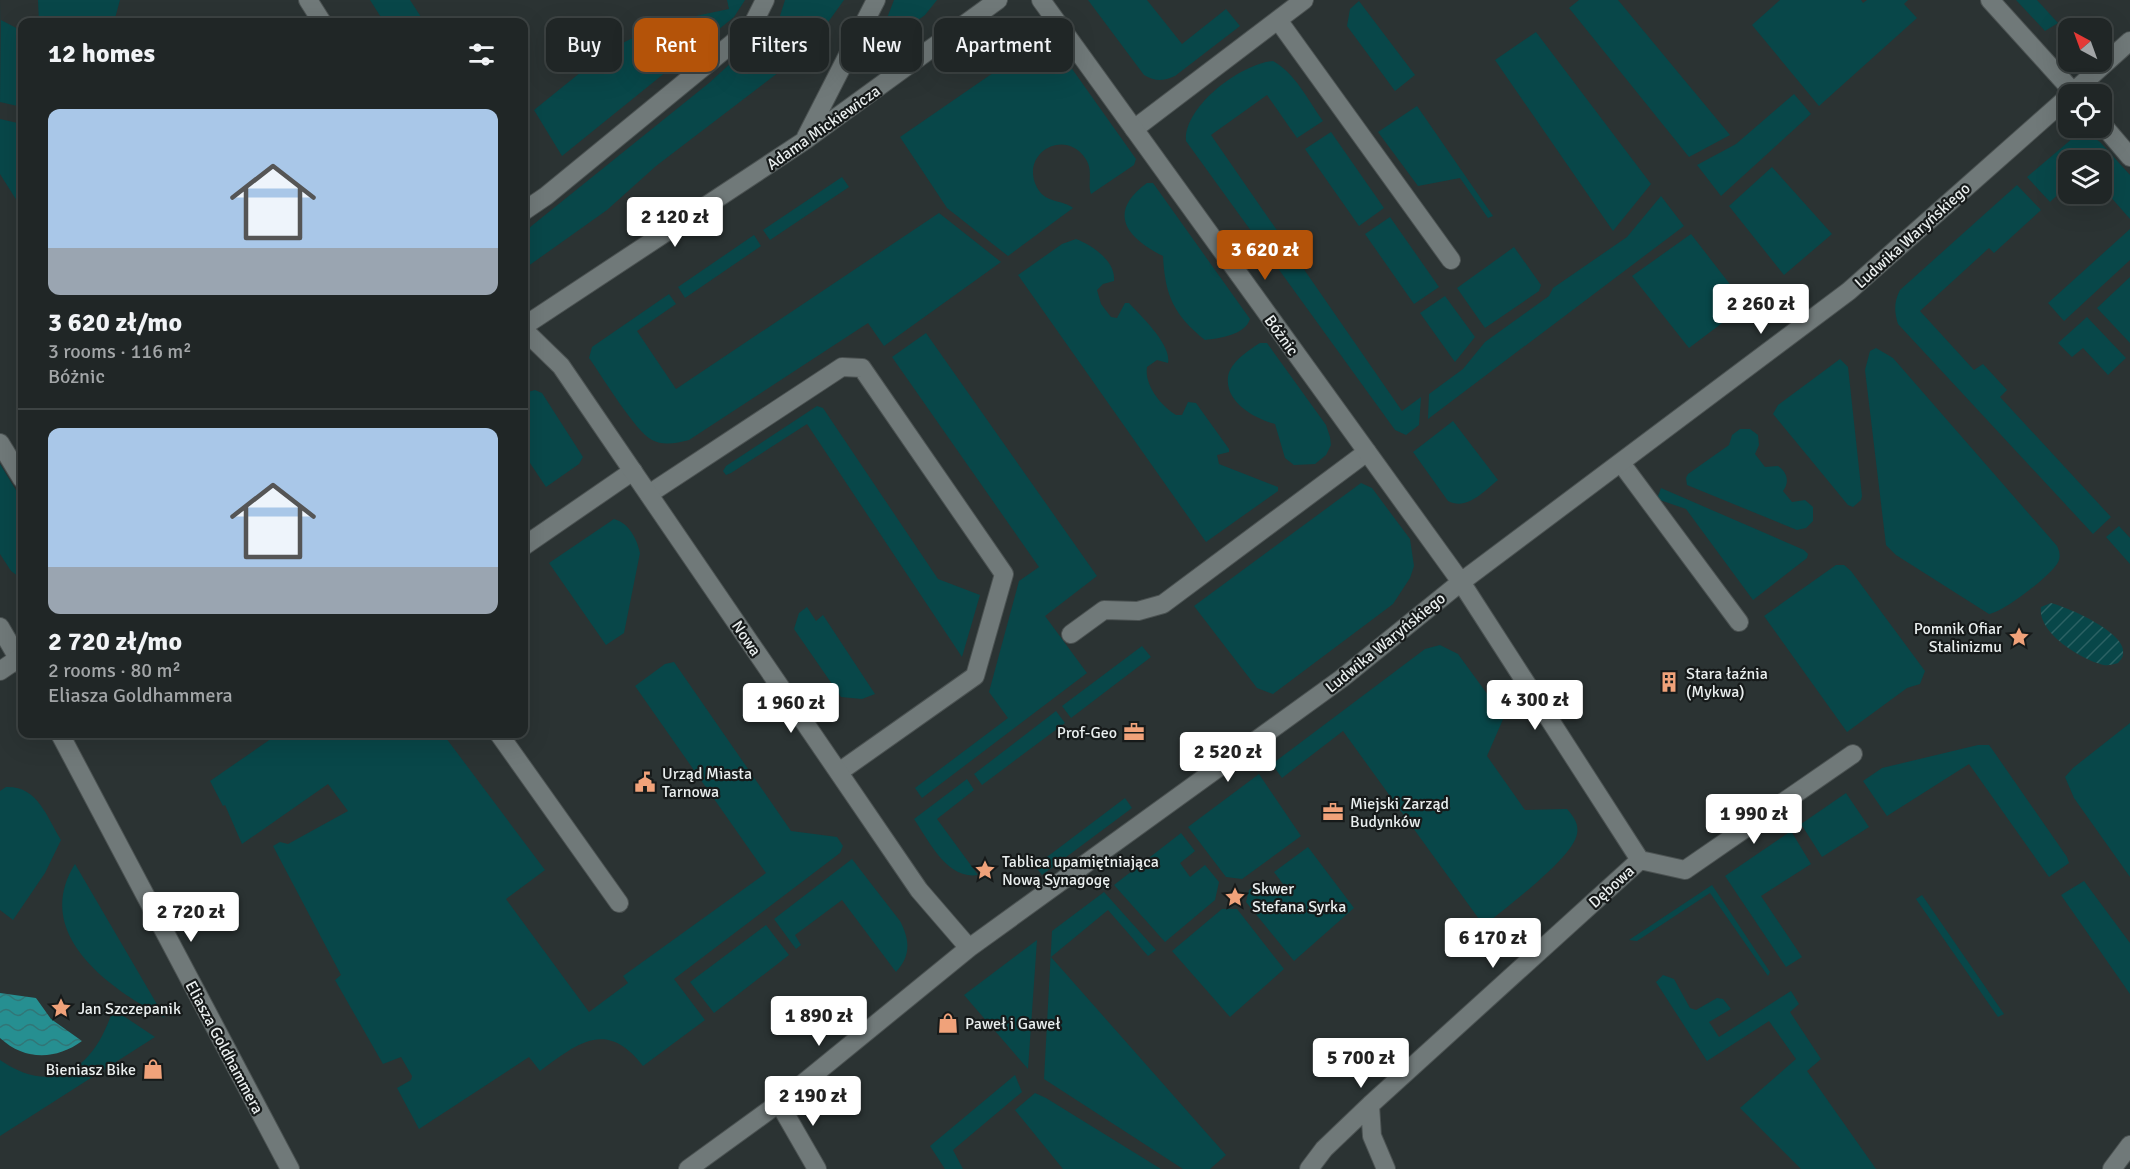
<!DOCTYPE html>
<meta charset="utf-8">
<style>
body{margin:0;font-family:Signika,sans-serif;background:#282e2e;color:#f1f3f6;height:100vh;display:flex;flex-direction:column;font-size:22px;white-space:nowrap}
*{box-sizing:border-box;margin:0}
p{font-size:20px;color:#a2a5a7}
.icon{flex:none;width:33px;height:33px;fill:none;stroke:currentColor;stroke-width:2;stroke-linecap:round;stroke-linejoin:round}
.map{position:relative;flex:1;overflow:hidden}
.details{position:absolute;left:18px;top:18px;width:510px;height:720px;display:flex;flex-direction:column;background:#202626;border-radius:12px;box-shadow:0 6px 24px #0002,0 0 0 2px #3d4343}
.details>*{flex:none}
.banner{position:absolute;left:546px;top:18px;width:570px;height:54px;display:flex;gap:12px}
.needle{width:39px;rotate:319deg}
.tools{position:absolute;left:2058px;top:18px;display:grid;gap:12px}
.tools a{display:grid;place-items:center;width:54px;height:54px;border-radius:12px;background:#202626;box-shadow:0 6px 24px #0002,0 0 0 2px #3d4343;font-size:30px}
.price{position:absolute;translate:-50% -51px;padding:0 14px;border-radius:6px;background:#fff;color:#222;font-size:20px;line-height:39px;filter:drop-shadow(0 2px 3px #0008)}
.price::after{content:'';position:absolute;left:50%;top:36px;width:18px;height:14px;margin-left:-9px;background:inherit;clip-path:polygon(0 0,100% 0,50% 100%)}
.price.selected{background:#b45309;color:#fff}
ul{padding:0;list-style:none}
li{display:grid;align-content:center;gap:12px;height:318px;padding:0 30px}
li+li{border-top:2px solid #3d4343}
li span{display:grid;place-items:center;height:186px;border-radius:12px;color:#555}
li>.icon{margin-inline-start:auto}
span .icon{width:108px;height:108px;fill:#fffc;stroke-width:1}
li b{font-size:26px}
h2{display:flex;justify-content:space-between;align-items:center;height:72px;padding:0 30px;font-size:26px}
.tag{padding:0 21px;border-radius:12px;background:#202626;box-shadow:0 6px 24px #0002,0 0 0 2px #3d4343;font-size:21px;line-height:54px}
.tag.selected{background:#b45309;color:#fff}
.map>svg:first-child{display:block}
.grass{fill:#084749}
.garden{fill:url(#garden-furrows)}
.water{fill:url(#water-waves)}
.lines{fill:none;stroke-linecap:round;stroke-linejoin:round}
.service-casing{stroke:#4b5252;stroke-width:20}
.minor-casing{stroke:#4b5252;stroke-width:20}
.tertiary-casing{stroke:#4b5252;stroke-width:20}
.service{stroke:#707979;stroke-width:18}
.minor{stroke:#707979;stroke-width:18}
.tertiary{stroke:#707979;stroke-width:18}
.labels{text-anchor:middle;stroke-width:4.5;stroke-linejoin:round;paint-order:stroke}
.street-label{font-size:16px;fill:#e9eeee;stroke:#161a1a}
.poi-label{font-size:16px;fill:#e9eeee;stroke:#161a1a;text-anchor:start}
</style>
<div class="map">
<svg width="2130" height="1169" viewBox="0 0 2130 1169">
<defs>
<pattern id="garden-furrows" width="10" height="10" patternUnits="userSpaceOnUse" patternTransform="scale(1.5)"><rect width="10" height="10" fill="#084749"/><path d="M-1 1l2-2M0 10L10 0M9 11l2-2" fill="none" stroke="#2c6264"/></pattern>
<pattern id="water-waves" width="16" height="10" patternUnits="userSpaceOnUse" patternTransform="scale(1.5)"><rect width="16" height="10" fill="#268f91"/><path d="M0 5q4-4 8 0t8 0" fill="none" stroke="#317677"/></pattern>
</defs>
<rect width="100%" height="100%" fill="#2b3333"/>
<path class="grass" d="M1,0v20l21,11v76l-22,-5z
M38,0h82l-6,22h-75z
M370,0h40l13,20 -39,2z
M727,0h18l-11,17 -172,139 -28,-46 73,-59 55,-28 67,-14z
M785,0h59l-36,50 -152,116 -49,44 -83,59v-37l185,-149 70,-64z
M894,0h43l-12,15 -23,17 -7,-1 -8,-13z
M1088,0h59l35,44 44,-35 14,17 -65,50c-12,5 -19,6 -31,-1z
M1579,0h39l112,135 -41,22 -120,-149z
M1780,0h81l2,3 4,-3h41l-4,4 13,14 -98,88 -67,-81z
M2016,0h21l21,23 -13,8z
M1359,1l56,74 -20,16 -48,-65 3,-17z
M1536,32l115,152 -38,47 -118,-171z
M1048,35l88,124 -2,6 -43,29c-4,-11 3,-24 -6,-36 -22,-32 -70,-1 -45,34 9,11 23,8 33,16l-65,48 -61,-48 -47,-71z
M1273,61c22,12 35,39 50,60l-26,17 -30,-43 -56,40 191,276 19,-14 -2,28 -13,10 -11,-5 -209,-289c-2,-35 55,-77 87,-80z
M1794,94l17,20 -90,82 -24,-31 39,-21z
M1417,106l76,110 -5,2 -28,-40 -42,8 -40,-54z
M0,119l22,5v85l-22,-35z
M1331,132l53,76 -25,18 -54,-77z
M2086,132l14,10 30,33v44l-28,-32v-27h-34v25l-18,17 -23,-25 46,-39z
M1772,167l60,67 -48,41 -55,-69z
M842,177l7,10 -79,53 -7,-10z
M1147,183h6l97,136c-5,16 -30,19 -45,21 -31,-25 -40,-44 -42,-84 -36,-18 -57,-43 -16,-73z
M2017,185l24,25 -47,43 -5,-5 -69,63 54,59 9,-6 24,26 -7,7 111,120 -18,17 -195,-210c-4,-13 -4,-22 2,-34z
M1661,196l23,30 -256,193 1,-25 34,-25 22,-27 64,-46 4,-8 74,-51z
M939,213l62,49 -117,84 -16,-23 -179,117c-12,3 -26,6 -37,0 -17,-9 -50,-64 -63,-82l3,-11 77,-53 7,10 -39,27 39,58z
M1390,217l49,70 -25,17 -49,-70z
M2130,229v31l-66,61 -16,-18z
M1691,234l55,71 -57,43 -57,-72z
M754,235l7,11 -76,52 -7,-11z
M1076,239c16,6 40,22 38,42l-11,3 -6,6 4,14 10,13 6,1 8,-15h4c12,13 43,42 39,60l-11,-3 -10,7c-3,18 14,39 29,48h6l6,-13 8,1 33,46v3l-12,3 2,9 59,23v4l-72,51 -188,-267 44,-31z
M1514,247l27,38 -2,6 -54,37 -28,-40z
M2130,277v66l-33,-35z
M1445,296l30,41 -20,25 -35,-49z
M2087,317l39,41 -18,17 -25,-27 -11,9 -14,-14z
M926,333l171,243 -52,40 42,57 -165,125 -7,-10 93,-70 -19,-26 30,-111 20,-14 -147,-210z
M1260,343h7l59,82 4,12 1,8 -5,10 -11,9 -21,1 -9,-7 -10,-34c-19,-5 -50,-21 -47,-47 2,-15 21,-27 32,-34z
M1876,348l17,10 164,188c3,6 4,12 0,18 -7,12 -55,49 -68,50l-93,-59 -10,-10 -21,-175 5,-19z
M1840,359l8,8 14,129 -1,4 -8,7 -5,-2 -75,-91 5,-9z
M535,390l7,3 41,64 -4,7 -33,23 -22,-33v-61z
M817,406l6,2 115,171 42,16 -18,62 -155,-233 -76,49 -5,2 -3,-4 3,-5z
M1453,421l45,59c-14,11 -31,31 -50,21l-35,-49z
M1740,429h10l8,6 1,10 -4,9 10,13 13,-1c9,6 12,16 5,25l9,11 13,-2 8,7v14l-7,7 -9,2 -110,-45 -1,-7 2,-4 41,-29 3,-10z
M0,464l22,36v79l-11,-8 -11,-17z
M1361,483l11,5 38,51 4,27 -4,12 -17,26 -120,90 -16,-6 -63,-82z
M1661,488l143,62 4,4 -1,4 -54,42 -67,-91 -29,-10z
M614,519c15,4 23,20 26,34l-16,80 -18,12 -57,-82z
M2119,526l11,12v26l-24,-27z
M1836,565h8l7,6 74,100 -5,13 -13,4 -60,44 -83,-116z
M807,607l9,14 7,-6 52,79 -13,5 -21,-2 -47,-68 5,-16z
M1440,645l18,9 46,63 -17,39 38,54 42,-1c7,8 12,15 10,25 -4,24 -72,74 -93,92l-141,-195 -61,47 -10,-14 153,-115z
M1142,646l9,11 -80,61 -9,-12z
M674,662l117,169 46,6 6,9 -3,7 -166,126 31,41 -62,46c-37,-48 -66,-22 -103,5l-11,-14 -110,72 -22,-41 14,-8 1,-4 -11,-19 -18,7 -48,-84 6,-5 -68,-129 7,-4 8,2 60,-33 -20,-27 -86,60 -17,-39 -2,1 -13,-25 68,-47h165l102,136 -39,29 83,113 39,-29 -5,-7 143,-103 -131,-187 30,-22z
M1056,711l9,12 -83,62 -8,-11z
M2130,723v154l-56,-79 -9,-21 8,-9z
M1978,745h11l3,4 75,108 2,6 -20,14 -80,-113 -82,52 -24,-35 19,-13z
M1259,774l42,62 -59,43 -16,-2 -38,-50z
M967,779l7,11 -37,29 41,56c-31,5 -49,-34 -64,-56z
M6,787c32,-1 40,29 55,53l-16,33 -32,47 -13,-10v-119z
M1846,793l23,34 -47,30 -21,-33z
M1125,798l7,10 -90,67 -7,-9z
M1791,831l20,33 -50,32 41,61 -16,10 -61,-91z
M1181,833l14,18 -15,12 10,14 15,-12 14,17 -4,18 -50,42 -51,-57z
M1308,847l46,61 -60,53 -48,-59 3,-12 8,-6 9,13 17,-13 -9,-12z
M852,859l48,62c10,19 11,35 -4,51l-54,-72 -47,35 6,10 -5,4 -22,-30z
M75,864l90,154c-55,-29 -134,-84 -90,-154z
M2084,881l46,62v51l-69,-99z
M1712,885l58,87 -2,4 -58,-83 -73,48 -8,-1z
M1104,892l52,58 -8,6 -40,-46 -57,47 175,198 -16,14h-27l-139,-90 8,-148z
M1922,895l82,119 -6,3 -82,-118z
M1222,909h15l47,60 -54,48 -58,-66z
M766,925l23,30 -75,58 -24,-31z
M1037,940l-9,129 -64,-74z
M1663,975l11,4 16,29 6,2 21,-12 6,1 8,10 -22,13 10,15 72,-46 8,13 -9,8 31,47 -14,12 69,98h-75l-61,-61 56,-49 -27,-38 -62,40 -51,-79z
M113,1009l42,28 -155,99v-76c55,38 95,7 113,-51z
M1015,1075l7,17 -69,58 10,19h-18l-15,-23z
M1035,1093l11,5 115,71h-98l-48,-59z"/>
<path class="garden" d="M2051,603c16,4 77,30 72,51 0,4 -3,6 -5,9 -4,1 -10,3 -14,2 -22,-5 -67,-32 -63,-58z"/>
<path class="water" d="M0,993l36,5 15,21 31,22c-26,19 -57,20 -82,-3z"/>
<g class="lines">
<g class="service-casing">
<path id="service" d="M308,0l14,22
M1278,20l173,240
M1134,129l170,-129
M524,211l22,-15 205,-168 14,-28
M0,443l22,36
M1621,463l118,159
M649,494l193,-127 20,1 142,206 -29,102 -136,96
M524,546l109,-75
M1071,634l33,-24 34,1 25,-7 204,-152
M499,734l120,169"/>
</g>
<g class="minor-casing">
<path id="minor" d="M1041,0l420,582 179,278
M1990,0l85,94
M2071,94l59,-53
M2102,124l28,33
M524,330l37,36 358,524 50,58
M0,627l22,38
M60,734l230,435
M1640,860l45,10 168,-116
M779,1103l38,66
M1370,1105l270,-245
M688,1169l91,-66 190,-155 372,-269 120,-97 388,-291 219,-194
M1309,1169l15,-20 46,-44 2,31 14,33
M2112,1169l18,-24"/>
</g>
<g class="tertiary-casing">
<path id="tertiary" d="M806,137l70,-137
M524,326l280,-185 194,-141
M0,671l22,-15"/>
</g>
<use href="#service" class="service"/>
<use href="#minor" class="minor"/>
<use href="#tertiary" class="tertiary"/>
</g>
<defs>
<g id="sight-bare" transform="scale(1.62)"><path d="M0-6L1.8-2.2L6-1.7L2.9 1.2L3.7 5.4L0 3.3L-3.7 5.4L-2.9 1.2L-6-1.7L-1.8-2.2Z" fill="#f0a27a" stroke="#161a1a" stroke-width="2.5" paint-order="stroke"/></g>
<g id="building-bare" transform="scale(1.62)"><path d="M-4-6H4V6H1V3H-1V6H-4ZM-2.5-4.3h1.7v1.8h-1.7ZM.8-4.3h1.7v1.8H.8ZM-2.5-1h1.7V.8h-1.7ZM.8-1h1.7V.8H.8Z" fill="#f0a27a" stroke="#161a1a" stroke-width="2.5" paint-order="stroke"/></g>
<g id="office-bare" transform="scale(1.62)"><path d="M-6-3h4V-5.5h4V-3h4V5H-6ZM-1-4.5V-3h2v-1.5ZM-6 0V1H6V0Z" fill="#f0a27a" stroke="#161a1a" stroke-width="2.5" paint-order="stroke"/></g>
<g id="civic-bare" transform="scale(1.62)"><path d="M-.6-6.5H3V-4.5H.6V-3L4-1V1h2V6H-6V1h2V-1L-.6-3ZM-1.2 2.5V6h2.4V2.5Z" fill="#f0a27a" stroke="#161a1a" stroke-width="2.5" paint-order="stroke"/></g>
<g id="shop-bare" transform="scale(1.62)"><path d="M-5-2.5h2.3a2.7 3.5 0 0 1 5.4 0H5L5.5 6h-11ZM-1.5-2.5h3a1.5 2.3 0 0 0-3 0Z" fill="#f0a27a" stroke="#161a1a" stroke-width="2.5" paint-order="stroke"/></g>
</defs>
<g fill-rule="evenodd">
<use href="#sight-bare" x="2019" y="637"/>
<use href="#building-bare" x="1669" y="682"/>
<use href="#office-bare" x="1134" y="732"/>
<use href="#civic-bare" x="645" y="782"/>
<use href="#office-bare" x="1333" y="812"/>
<use href="#sight-bare" x="985" y="870"/>
<use href="#sight-bare" x="1235" y="897"/>
<use href="#sight-bare" x="61" y="1008"/>
<use href="#shop-bare" x="948" y="1023"/>
<use href="#shop-bare" x="153" y="1069"/>
</g>
<g class="labels">
<g class="street-label">
<text transform="translate(823 127) rotate(-35)" y="6">Adama Mickiewicza</text>
<text transform="translate(1912 235) rotate(-42)" y="6">Ludwika Waryńskiego</text>
<text transform="translate(1282 335) rotate(54)" y="6">Bóżnic</text>
<text transform="translate(747 638) rotate(56)" y="6">Nowa</text>
<text transform="translate(1385 642) rotate(-39)" y="6">Ludwika Waryńskiego</text>
<text transform="translate(1611 886) rotate(-42)" y="6">Dębowa</text>
<text transform="translate(225 1047) rotate(62)" y="6">Eliasza Goldhammera</text>
</g>
<g class="poi-label">
<text x="2002" y="634" text-anchor="end">Pomnik Ofiar<tspan x="2002" dy="18">Stalinizmu</tspan></text>
<text x="1686" y="679">Stara łaźnia<tspan x="1686" dy="18">(Mykwa)</tspan></text>
<text x="1117" y="738" text-anchor="end">Prof-Geo</text>
<text x="662" y="779">Urząd Miasta<tspan x="662" dy="18">Tarnowa</tspan></text>
<text x="1350" y="809">Miejski Zarząd<tspan x="1350" dy="18">Budynków</tspan></text>
<text x="1002" y="867">Tablica upamiętniająca<tspan x="1002" dy="18">Nową Synagogę</tspan></text>
<text x="1252" y="894">Skwer<tspan x="1252" dy="18">Stefana Syrka</tspan></text>
<text x="78" y="1014">Jan Szczepanik</text>
<text x="965" y="1029">Paweł i Gaweł</text>
<text x="136" y="1075" text-anchor="end">Bieniasz Bike</text>
</g>
</g>
</svg>
<div class="tools">
<a><svg class="needle" viewBox="-14 -14 28 28"><path d="M0-13l5 13h-10z" fill="#e53935"/><path d="M0 13l5-13h-10z" fill="#a2a5a7"/></svg></a>
<a><svg class="icon" aria-label="locate" viewBox="0 0 24 24"><circle cx="12" cy="12" r="6"/><path d="M12 2v4M12 18v4M2 12h4M18 12h4"/></svg></a>
<a><svg class="icon" aria-label="layers" viewBox="0 0 24 24"><path d="M12 4l9 5-9 5-9-5zM3 14l9 5 9-5"/></svg></a>
</div>
<b class="price" style="left:675px;top:248px">2 120 zł</b>
<b class="price selected" style="left:1265px;top:281px">3 620 zł</b>
<b class="price" style="left:1761px;top:335px">2 260 zł</b>
<b class="price" style="left:1535px;top:731px">4 300 zł</b>
<b class="price" style="left:791px;top:734px">1 960 zł</b>
<b class="price" style="left:1228px;top:783px">2 520 zł</b>
<b class="price" style="left:1754px;top:845px">1 990 zł</b>
<b class="price" style="left:191px;top:943px">2 720 zł</b>
<b class="price" style="left:1493px;top:969px">6 170 zł</b>
<b class="price" style="left:819px;top:1047px">1 890 zł</b>
<b class="price" style="left:1361px;top:1089px">5 700 zł</b>
<b class="price" style="left:813px;top:1127px">2 190 zł</b>
<div class="banner">
<a class="tag">Buy</a>
<a class="tag selected">Rent</a>
<a class="tag">Filters</a>
<a class="tag">New</a>
<a class="tag">Apartment</a>
</div>
<section class="details">
<h2>12 homes<svg class="icon" aria-label="filters" viewBox="0 0 24 24"><path d="M4 7h16M4 17h16"/><circle cx="9" cy="7" r="2"/><circle cx="15" cy="17" r="2"/></svg></h2>
<ul>
<li><span style="background:linear-gradient(#a9c7e8 75%,#9aa5b1 0)"><svg class="icon" aria-label="home" viewBox="0 0 24 24"><path d="M3 11l9-7 9 7M6 9v11h12V9"/></svg></span><div><b>3 620 zł/mo</b><p>3 rooms · 116 m²</p><p>Bóżnic</p></div></li>
<li><span style="background:linear-gradient(#a9c7e8 75%,#9aa5b1 0)"><svg class="icon" aria-label="home" viewBox="0 0 24 24"><path d="M3 11l9-7 9 7M6 9v11h12V9"/></svg></span><div><b>2 720 zł/mo</b><p>2 rooms · 80 m²</p><p>Eliasza Goldhammera</p></div></li>
</ul>
</section>
</div>
